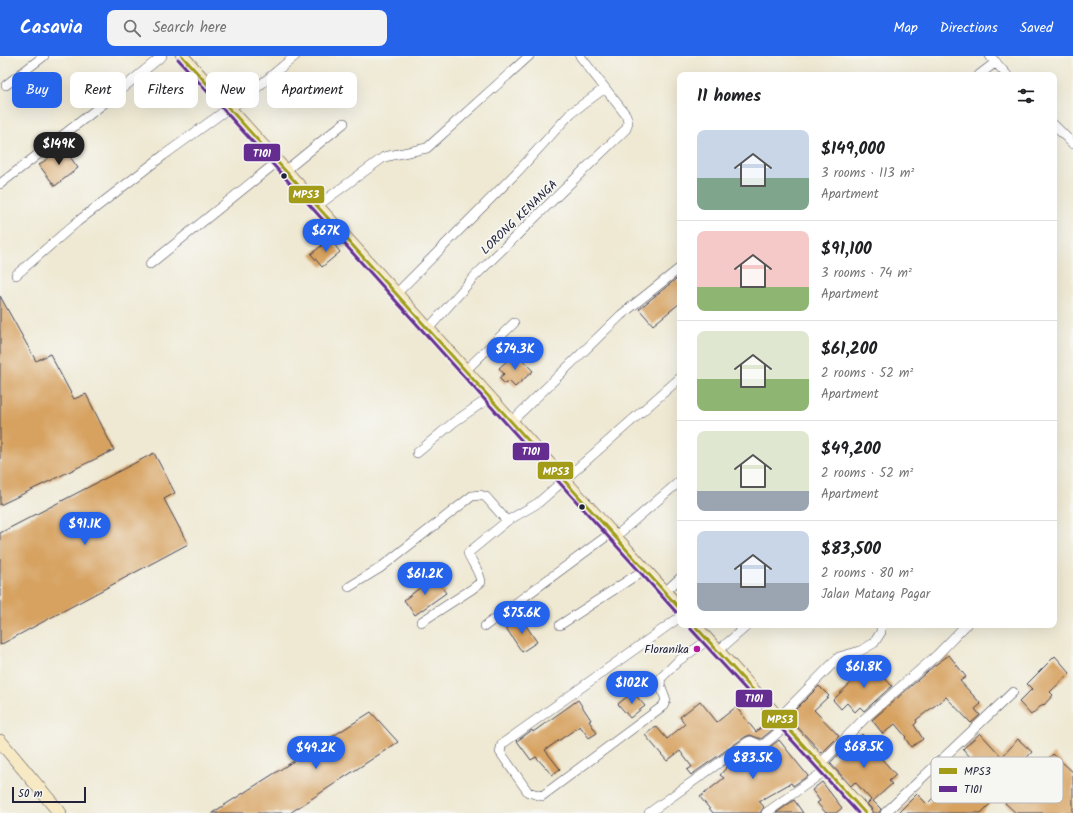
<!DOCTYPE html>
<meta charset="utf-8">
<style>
body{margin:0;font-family:Kalam,sans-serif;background:#f2f2f2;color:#202124;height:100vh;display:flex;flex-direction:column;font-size:15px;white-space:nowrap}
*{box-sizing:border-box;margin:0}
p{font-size:13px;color:#757577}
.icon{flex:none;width:22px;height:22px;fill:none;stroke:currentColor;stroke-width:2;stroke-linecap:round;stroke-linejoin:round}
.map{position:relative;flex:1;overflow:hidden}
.panel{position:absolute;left:677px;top:16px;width:380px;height:556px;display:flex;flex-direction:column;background:#fff;border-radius:8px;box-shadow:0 4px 16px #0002}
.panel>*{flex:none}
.hud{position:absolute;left:12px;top:16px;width:380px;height:36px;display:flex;gap:8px}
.scale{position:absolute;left:12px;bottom:10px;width:74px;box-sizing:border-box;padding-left:4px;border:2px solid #22223b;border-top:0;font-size:11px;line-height:14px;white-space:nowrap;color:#22223b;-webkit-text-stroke:3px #f6f6f2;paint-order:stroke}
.price{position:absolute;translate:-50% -34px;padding:0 9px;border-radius:14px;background:#2563eb;color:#fff;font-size:13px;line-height:26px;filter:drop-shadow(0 1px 2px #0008)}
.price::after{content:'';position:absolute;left:50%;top:24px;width:12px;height:9px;margin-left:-6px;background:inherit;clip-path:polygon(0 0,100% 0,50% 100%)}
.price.active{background:#222;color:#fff}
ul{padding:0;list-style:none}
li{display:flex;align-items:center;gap:12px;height:100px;padding:0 20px}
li+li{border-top:1px solid #e0e0e0}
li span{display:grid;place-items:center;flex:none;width:112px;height:80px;border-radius:8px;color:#555}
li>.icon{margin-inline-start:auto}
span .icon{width:48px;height:48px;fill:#fffc;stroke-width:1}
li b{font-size:17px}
h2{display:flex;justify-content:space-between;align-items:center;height:48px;padding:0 20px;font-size:17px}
.pill{padding:0 14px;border-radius:8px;background:#fff;box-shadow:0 4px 16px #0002;font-size:14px;line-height:36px}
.pill.active{background:#2563eb;color:#fff}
header{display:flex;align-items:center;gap:24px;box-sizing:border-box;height:56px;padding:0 20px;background:#2563eb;color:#fff}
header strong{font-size:19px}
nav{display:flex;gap:22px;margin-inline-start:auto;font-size:14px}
.search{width:280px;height:36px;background:#f2f2f2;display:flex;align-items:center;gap:10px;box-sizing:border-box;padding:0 14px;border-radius:8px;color:#757577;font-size:15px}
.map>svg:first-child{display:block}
.building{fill:#d7a260}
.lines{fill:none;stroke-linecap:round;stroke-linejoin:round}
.street-casing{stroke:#414052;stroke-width:10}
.secondary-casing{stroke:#414052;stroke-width:14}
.street{stroke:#fff;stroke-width:9}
.secondary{stroke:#f7e9c3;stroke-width:13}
.bus-1-casing{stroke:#f6f6f2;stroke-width:6}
.bus-2-casing{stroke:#f6f6f2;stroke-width:6}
.bus-1{stroke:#a29c18;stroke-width:3}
.bus-2{stroke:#662d91;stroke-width:3}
.bus-dot{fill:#22223b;stroke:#f6f6f2;stroke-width:1.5}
.poi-dot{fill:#b5179e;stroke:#f6f6f2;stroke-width:1.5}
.labels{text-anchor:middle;stroke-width:4;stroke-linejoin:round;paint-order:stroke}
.street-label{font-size:12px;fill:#22223b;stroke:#f6f6f2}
.poi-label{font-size:12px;fill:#22223b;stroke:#f6f6f2;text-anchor:end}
.key{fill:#f6f6f2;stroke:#b6b6bb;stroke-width:1}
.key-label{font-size:11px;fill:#22223b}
.line-badge{stroke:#f6f6f2;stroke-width:1.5}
.badge-label{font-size:11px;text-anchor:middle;font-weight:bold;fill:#fff}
</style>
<header>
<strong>Casavia</strong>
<div class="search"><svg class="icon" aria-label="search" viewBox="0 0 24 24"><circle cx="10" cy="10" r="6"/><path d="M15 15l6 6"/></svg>Search here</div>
<nav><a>Map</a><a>Directions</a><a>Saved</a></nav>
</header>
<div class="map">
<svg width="1073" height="757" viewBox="0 0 1073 757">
<rect width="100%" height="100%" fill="#f6f6f2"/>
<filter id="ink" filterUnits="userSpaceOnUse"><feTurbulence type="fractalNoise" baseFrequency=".025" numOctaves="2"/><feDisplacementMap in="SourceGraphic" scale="8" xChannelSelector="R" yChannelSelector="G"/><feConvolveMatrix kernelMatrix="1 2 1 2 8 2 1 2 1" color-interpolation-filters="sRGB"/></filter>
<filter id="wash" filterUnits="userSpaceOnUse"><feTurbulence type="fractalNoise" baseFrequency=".012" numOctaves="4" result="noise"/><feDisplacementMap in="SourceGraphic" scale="16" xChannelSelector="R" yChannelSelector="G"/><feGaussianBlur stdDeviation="0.9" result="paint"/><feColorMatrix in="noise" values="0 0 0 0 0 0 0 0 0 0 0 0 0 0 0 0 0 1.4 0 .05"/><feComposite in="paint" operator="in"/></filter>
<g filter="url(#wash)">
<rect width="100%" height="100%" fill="#efe9d3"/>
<g id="blocks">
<path class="building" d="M63,91l15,21 -23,18 -16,-21z
M330,183l10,13 -18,15 -11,-13z
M676,223l4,4v20l-27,22 -14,-16z
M0,240l36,65 14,-7 24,45 12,-5 28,56 -114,55z
M516,297l17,18 -18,16 -6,-6 -4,3 -6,-6 5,-4 -5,-6z
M154,397l21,40 -11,6 24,45 -188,101v-112z
M434,521l12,16 -31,22 -11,-15z
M521,562l16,24 -15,10 -16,-24z
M949,599l17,22 -6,4 21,23 -6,5 5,6 -9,8 -25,-26 -30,23 1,2 -3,3 9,14 -12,8 -6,-9 1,-1 -11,-13 -12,10 -11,-14 63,-55z
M1055,600l15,17 -20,19 3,3 -9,10 -1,-1 -12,11 -12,-13 13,-13 -5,-5z
M870,606l22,24 -28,25 -4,-4 -5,5 -8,-9 -6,6 -8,-9 24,-23 -1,-2z
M819,630l10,10 -15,14 25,26 -17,17 -34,-36z
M633,636l12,14 -15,12 -12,-14z
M578,644l13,20 -2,1 8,12 -8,5 -9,-12 -35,24 15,19 -8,6 -16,-18 -5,3 -14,-19 15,-11 1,2z
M700,645l17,21 19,-15 20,25 13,-12 7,7 -15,12 -11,-4 -5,2 -54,38 -4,-5 5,-3 -12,-16 -13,10 -22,-26 11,-9 11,13 18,-15 -5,-7z
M371,656l27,30 -108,71h-78z
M980,677l22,24 16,-18 14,13 -32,34 -19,-18 -12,13 21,23 -9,9h-83l19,-19 10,10 15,-15 -5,-5 18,-18 6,5 11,-12 -9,-10z
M862,678l21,22 -2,2 15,17 -7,6 3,3 -19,17 8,8 -2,4h-6l-2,-5 -4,-4 4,-4 -16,-18 -4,4 -21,-23 17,-18 1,1z
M779,684l29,36 -15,10 -2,-3 -32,18 5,6 -4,6h-47l-13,-16 24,-19 -4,-3 14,-16 16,-11 13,4z
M1053,698l20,18v41h-57l-11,-10z
M822,726l20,26 -6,5h-10l-9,-10 3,-2 -8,-11z
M794,744l9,13h-27z"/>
</g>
</g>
<g filter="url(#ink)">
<use href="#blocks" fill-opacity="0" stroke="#414052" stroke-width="1"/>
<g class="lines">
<g class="street-casing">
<path id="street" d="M990,0l17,19
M979,19l17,-13
M6,29l38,-29
M1054,69l19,19
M285,115l59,-48
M0,128l107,-83 55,-45
M317,150l67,-49 43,-9 102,-92
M150,208l127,-102
M16,219l61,-53 87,-67 65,-47 12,-7 54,-45
M396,238l124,-125 51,-56 34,-25
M428,273l46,-52 152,-148 2,-7 -2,-7 -46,-59
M465,315l49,-48
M511,366l110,-107 59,-47
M417,397l37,-31 35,-24
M615,481l65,-56
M349,531l31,-19 92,-72 8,-1 6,2 21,24
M665,536l15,-14
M680,561l-178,127 -2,8 28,40 14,4 121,-90 3,-6 -6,-16 1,-6 17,-17 30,-21
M421,566l51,-33 9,-7c-1,-10 -9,-19 -13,-29l39,-32 31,-18 142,-125
M560,569l84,-55
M485,570l126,-93
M718,595l30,-26
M779,662l60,-61 21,-6 14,-8 7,-11v-7
M820,708l45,-46 72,-63 29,-30
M649,757l99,-71 2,-1 12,5 24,-20
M766,757l60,-43
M885,757l128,-121"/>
</g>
<g class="secondary-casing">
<path id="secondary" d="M182,0l498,553
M694,569l171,188
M0,685l60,72"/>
</g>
<use href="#street" class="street"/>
<use href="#secondary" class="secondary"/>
<g class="bus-1-casing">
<path id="bus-1" d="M182,0l498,553
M694,569l171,188"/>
</g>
<g class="bus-2-casing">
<path id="bus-2" d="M178,3l498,553
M690,572l168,185"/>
</g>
<use href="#bus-1" class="bus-1"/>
<use href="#bus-2" class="bus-2"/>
</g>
</g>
<g class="bus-dot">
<circle cx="284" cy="120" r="3.5"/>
<circle cx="582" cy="451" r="3.5"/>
</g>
<circle class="poi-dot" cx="697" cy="593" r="4"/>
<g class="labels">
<g class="street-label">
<text transform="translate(519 161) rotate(-44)" y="4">LORONG KENANGA</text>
</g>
<g class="poi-label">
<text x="689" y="597">Floranika</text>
</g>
</g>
<rect x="931" y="701" width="132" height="46" rx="6" class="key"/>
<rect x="939" y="712" width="18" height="6" fill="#a29c18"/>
<rect x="939" y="730" width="18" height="6" fill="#662d91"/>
<g class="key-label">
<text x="964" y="719">MPS3</text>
<text x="964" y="737">T101</text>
</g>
<g class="line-badge">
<rect x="243" y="87" width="38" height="19" rx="4" fill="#662d91"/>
<rect x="288" y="129" width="37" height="19" rx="4" fill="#a29c18"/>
<rect x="512" y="386" width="38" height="19" rx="4" fill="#662d91"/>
<rect x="537" y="405" width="37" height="19" rx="4" fill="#a29c18"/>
<rect x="735" y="633" width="38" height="19" rx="4" fill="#662d91"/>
<rect x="761" y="653" width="37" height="20" rx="4" fill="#a29c18"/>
</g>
<g class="badge-label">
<text x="262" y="101">T101</text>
<text x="306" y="142">MPS3</text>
<text x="531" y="399">T101</text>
<text x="556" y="419">MPS3</text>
<text x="754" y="646">T101</text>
<text x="780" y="667">MPS3</text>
</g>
</svg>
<div class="scale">50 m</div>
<b class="price active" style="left:59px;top:110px">$149K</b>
<b class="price" style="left:326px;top:197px">$67K</b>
<b class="price" style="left:515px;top:315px">$74.3K</b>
<b class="price" style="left:85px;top:490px">$91.1K</b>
<b class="price" style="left:425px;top:540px">$61.2K</b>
<b class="price" style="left:522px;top:579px">$75.6K</b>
<b class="price" style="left:864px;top:633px">$61.8K</b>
<b class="price" style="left:632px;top:649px">$102K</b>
<b class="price" style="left:864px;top:713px">$68.5K</b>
<b class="price" style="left:316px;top:714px">$49.2K</b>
<b class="price" style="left:753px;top:724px">$83.5K</b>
<div class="hud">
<a class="pill active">Buy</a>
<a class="pill">Rent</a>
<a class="pill">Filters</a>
<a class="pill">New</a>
<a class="pill">Apartment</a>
</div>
<section class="panel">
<h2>11 homes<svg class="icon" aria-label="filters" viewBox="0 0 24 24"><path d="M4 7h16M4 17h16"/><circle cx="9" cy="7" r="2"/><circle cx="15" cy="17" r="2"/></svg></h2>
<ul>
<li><span style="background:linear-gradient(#c9d6e8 60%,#7fa58c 0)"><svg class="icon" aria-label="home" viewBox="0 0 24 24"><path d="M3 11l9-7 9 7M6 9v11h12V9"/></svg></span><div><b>$149,000</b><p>3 rooms · 113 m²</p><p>Apartment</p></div></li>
<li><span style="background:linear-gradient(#f6c9c9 70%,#8fb573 0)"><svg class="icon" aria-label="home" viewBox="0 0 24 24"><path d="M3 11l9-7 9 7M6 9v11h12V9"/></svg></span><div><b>$91,100</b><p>3 rooms · 74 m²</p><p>Apartment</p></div></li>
<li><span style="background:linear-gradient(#dfe7d0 60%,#8fb573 0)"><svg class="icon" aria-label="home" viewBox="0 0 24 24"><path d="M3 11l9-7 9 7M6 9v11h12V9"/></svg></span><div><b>$61,200</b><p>2 rooms · 52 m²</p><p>Apartment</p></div></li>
<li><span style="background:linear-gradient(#dfe7d0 75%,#9aa5b1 0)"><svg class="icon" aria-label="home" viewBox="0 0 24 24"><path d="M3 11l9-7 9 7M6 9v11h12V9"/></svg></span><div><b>$49,200</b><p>2 rooms · 52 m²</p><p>Apartment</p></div></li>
<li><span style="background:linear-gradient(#c9d6e8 65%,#9aa5b1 0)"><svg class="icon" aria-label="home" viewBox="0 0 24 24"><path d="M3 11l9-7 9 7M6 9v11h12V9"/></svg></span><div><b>$83,500</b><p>2 rooms · 80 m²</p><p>Jalan Matang Pagar</p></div></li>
</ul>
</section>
</div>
